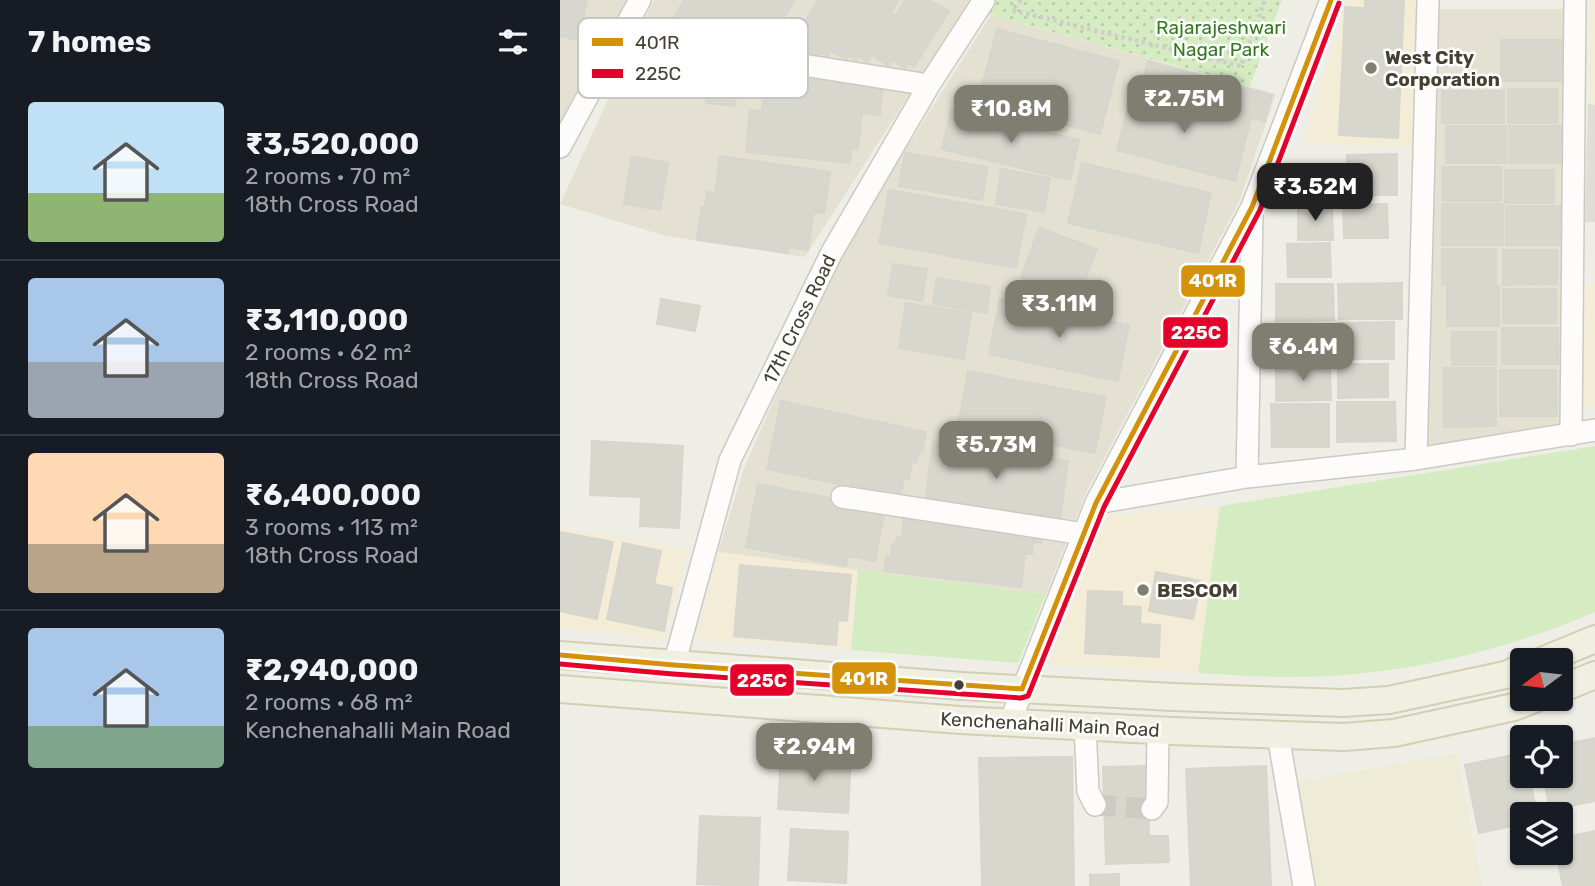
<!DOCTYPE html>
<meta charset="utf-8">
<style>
body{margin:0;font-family:Rubik,sans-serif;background:#242831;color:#f1f3f6;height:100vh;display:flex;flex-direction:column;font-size:26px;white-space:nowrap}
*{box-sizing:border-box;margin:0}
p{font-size:23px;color:#9ea1a6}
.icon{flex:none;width:38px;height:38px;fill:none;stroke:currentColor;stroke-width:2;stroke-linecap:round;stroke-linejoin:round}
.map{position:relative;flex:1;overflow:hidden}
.side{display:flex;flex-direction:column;background:#171b24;width:560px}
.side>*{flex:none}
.needle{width:46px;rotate:255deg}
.fabs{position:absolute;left:950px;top:648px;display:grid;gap:14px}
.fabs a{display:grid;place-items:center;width:63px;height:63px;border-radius:7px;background:#171b24;box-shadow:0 2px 5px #0004;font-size:35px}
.price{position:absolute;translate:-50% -60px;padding:0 16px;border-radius:14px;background:#807e71;color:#fff;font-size:23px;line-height:46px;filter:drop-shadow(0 2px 4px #0008)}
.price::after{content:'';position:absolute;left:50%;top:42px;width:21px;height:16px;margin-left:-10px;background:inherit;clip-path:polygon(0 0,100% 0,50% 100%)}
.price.active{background:#222;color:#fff}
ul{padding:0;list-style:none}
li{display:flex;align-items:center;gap:21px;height:175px;padding:0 28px}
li+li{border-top:2px solid #363941}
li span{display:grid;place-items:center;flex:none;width:196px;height:140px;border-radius:7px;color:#555}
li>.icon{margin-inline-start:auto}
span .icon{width:84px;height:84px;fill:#fffc;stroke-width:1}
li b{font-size:30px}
h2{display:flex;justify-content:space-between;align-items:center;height:84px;padding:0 28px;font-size:30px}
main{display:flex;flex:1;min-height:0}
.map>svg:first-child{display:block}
.residential{fill:#e4e1d3}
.commercial{fill:#f3edd7}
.industrial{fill:#dfddd4}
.education{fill:#eeecd7}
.green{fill:#d5ecc3}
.park{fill:url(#park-dots)}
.building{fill:#d8d7ce;stroke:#d7d5cc;stroke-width:2}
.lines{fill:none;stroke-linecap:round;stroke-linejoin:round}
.minor-tunnel{stroke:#cdcbc2;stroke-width:21;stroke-dasharray:21 10;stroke-linecap:butt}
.minor-casing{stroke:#cbcac2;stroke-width:24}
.major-casing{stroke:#d3cfb2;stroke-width:30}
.path{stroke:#d0cec8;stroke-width:4.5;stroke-dasharray:3.5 3.5;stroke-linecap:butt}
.minor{stroke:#fdfcfb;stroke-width:21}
.major{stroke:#f0efe2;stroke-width:26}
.bus-1-casing{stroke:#fff;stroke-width:10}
.bus-2-casing{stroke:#fff;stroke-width:10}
.bus-1{stroke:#d3920a;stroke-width:5}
.bus-2{stroke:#e4002b;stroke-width:5}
.poi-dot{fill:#807e71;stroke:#fff;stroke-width:2.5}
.bus-dot{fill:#444132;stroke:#fff;stroke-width:2.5}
.labels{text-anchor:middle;stroke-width:5;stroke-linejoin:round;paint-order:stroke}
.park-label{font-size:19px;fill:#337922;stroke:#fff}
.poi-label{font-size:19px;font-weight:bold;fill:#444132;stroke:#fff;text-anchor:start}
.street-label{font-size:19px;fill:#444132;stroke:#fff}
.key{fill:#fff;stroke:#c7c6c2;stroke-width:2}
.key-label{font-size:19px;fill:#444132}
.line-badge{stroke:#fff;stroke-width:2.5}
.badge-label{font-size:19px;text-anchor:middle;font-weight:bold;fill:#fff}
</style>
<main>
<section class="side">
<h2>7 homes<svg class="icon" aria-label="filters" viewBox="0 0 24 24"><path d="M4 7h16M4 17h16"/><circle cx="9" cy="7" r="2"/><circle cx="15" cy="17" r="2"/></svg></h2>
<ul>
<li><span style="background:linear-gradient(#bfe0f5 65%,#8fb573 0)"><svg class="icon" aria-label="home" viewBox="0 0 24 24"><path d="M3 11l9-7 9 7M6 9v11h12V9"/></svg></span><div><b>₹3,520,000</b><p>2 rooms · 70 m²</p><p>18th Cross Road</p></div></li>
<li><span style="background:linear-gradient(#a9c7e8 60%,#9aa5b1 0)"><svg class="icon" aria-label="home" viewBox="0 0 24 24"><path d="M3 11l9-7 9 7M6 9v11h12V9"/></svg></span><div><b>₹3,110,000</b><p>2 rooms · 62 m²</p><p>18th Cross Road</p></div></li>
<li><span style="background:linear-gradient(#ffd9b3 65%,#b9a48a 0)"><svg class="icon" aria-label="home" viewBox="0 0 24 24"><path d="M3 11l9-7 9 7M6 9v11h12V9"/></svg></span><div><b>₹6,400,000</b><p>3 rooms · 113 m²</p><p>18th Cross Road</p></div></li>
<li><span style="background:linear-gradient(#a9c7e8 70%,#7fa58c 0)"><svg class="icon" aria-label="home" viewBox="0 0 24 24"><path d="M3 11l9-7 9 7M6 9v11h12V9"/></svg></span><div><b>₹2,940,000</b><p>2 rooms · 68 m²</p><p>Kenchenahalli Main Road</p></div></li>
</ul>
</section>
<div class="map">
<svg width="1035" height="886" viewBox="0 0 1035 886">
<defs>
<pattern id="park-dots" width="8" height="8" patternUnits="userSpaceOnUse" patternTransform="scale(1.75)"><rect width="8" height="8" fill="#d5ecc3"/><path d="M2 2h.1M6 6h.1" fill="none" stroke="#b8cca8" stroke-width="1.8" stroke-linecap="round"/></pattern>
</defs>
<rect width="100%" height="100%" fill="#efeee6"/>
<path class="residential" d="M0,0h67l-67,123z
M94,0h316l-165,257 -139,-21 -106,-32z
M874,9h138l-7,421 -140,18z
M431,15l285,79 -37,108 -153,291 -40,101 -328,-42 26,-84 92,-210z"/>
<path class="commercial" d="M788,0h69l-5,146 -109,-2z
M1030,0h5v105l-7,-1z
M1026,284h9v122l-13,2z
M660,506l-22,167 -149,-8 57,-149z
M0,527l129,22 -25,90 -104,-11z
M158,552l140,18 -7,80 -155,-10z"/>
<path class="industrial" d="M1028,104l7,1v117h-10z"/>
<path class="education" d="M897,753l25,133h-166l-19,-104z"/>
<path class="green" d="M1035,446v166c-96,41 -201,66 -307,65 -30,0 -60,-2 -90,-4l22,-167z
M298,570l188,24 -28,69 -167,-13z"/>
<path class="park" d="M430,0h292l-32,86 -269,-74z"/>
<path class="building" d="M0,0h27l-8,40 -19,-4z
M124,0h111l-31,50 -10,-7 -3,4 -8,-5 -3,6 -20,-12 -6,10 -10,-6 -3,5 -18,-12 -4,8 -11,-7 8,-13 -3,-2z
M258,0h80l-7,13 5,3 9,-16h12l6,3 2,-3h4l20,11 -35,56 -6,-4 -3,5 -13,-8 -3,6 -17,-11 -4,7 -9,-6 -3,4 -8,-5 -2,4 -15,-8 -3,5 -6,-3 -3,5 -14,-8 -3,6 -13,-7z
M805,0h39l-6,138 -59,-3 6,-128 20,1z
M437,29l122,32 -19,73 -122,-32z
M941,40h63v41h-63z
M588,61l124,34 -7,26 -124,-34z
M206,70l117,12 -3,33 -18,-2 -4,37 -7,-1 -1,14 -104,-11 4,-42 12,2z
M148,73l30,2 -3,31 -29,-3z
M573,89l118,30 -16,62 -118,-31z
M948,89h49v34h-49z
M882,91h62v32h-62z
M391,110l128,30 -9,40 -128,-31z
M886,126h60v37h-60z
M949,126h56v37h-56z
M345,153l83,14 -6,33 -83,-14z
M837,154v41h-50v-40z
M72,156l36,7 -8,47 -36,-6z
M160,156l110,16 -6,41 -10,-1 -6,38 -19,-3 -1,6 -91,-13 5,-33h3l2,-15 8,1z
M522,163l129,30 -13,60 -130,-30z
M883,167h58v34h-58z
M441,169l49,9 -6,34 -48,-8z
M945,170h49v33h-49z
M329,190l137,24 -10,54 -137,-25z
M827,204l1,34h-44l-1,-33z
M882,204h61v41h-61z
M738,205h34l1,35h-35z
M946,206h55v39h-55z
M479,228l58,21 -19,49 -57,-20z
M770,243l1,34h-43l-1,-33z
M882,249h54v35l-54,1z
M943,250h54v34l-54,1z
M333,264l34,5 -5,32 -34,-6z
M377,278l53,9 -3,26 -54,-9z
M842,283v36h-63l-1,-35z
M716,284h57l1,36 -58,1z
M887,286h52v40h-52z
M943,289h53v34h-53z
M101,299l39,7 -5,25 -38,-7z
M440,299l129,26 -11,56 -129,-27z
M346,303l65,10 -7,46 -65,-11z
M834,322v37h-55v-36z
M768,325l1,38h-54v-37z
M942,328h56v36h-56z
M892,332h44v33h-44z
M778,364h50v33l-50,1z
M770,365l1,35 -55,1v-35z
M884,368h52v58l-52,1z
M940,370h56l1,46h-57z
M408,371l138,26 -11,56 -137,-27z
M221,401l145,31 -4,20 -3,-1 -3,12 -4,-1 -3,17 -5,-1 -4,19 -133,-28z
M777,402h58l1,39 -59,1z
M711,404h58v43h-57z
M32,441l91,5 -4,82 -39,-2 1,-29 -51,-2z
M373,442l135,19 -8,59 -135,-18z
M198,484l127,25 -10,52 -27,-5 -2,10 -100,-19z
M344,514l139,16 -2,13 -8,-1 -1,12h-7l-4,33 -137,-16 2,-15h5l1,-12 4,1 1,-8h5z
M0,532l53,10 -16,77 -37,-8z
M63,543l38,8 -7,33 18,4 -8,43 -57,-12z
M180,565l111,10 -4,46 -9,-1 -2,25 -102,-9z
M596,572l45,9 -8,38 -44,-8z
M528,591l34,1v14l19,1 -1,17 20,1 -1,32 -74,-4z
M1035,738v63l-45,9 -7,-35h18v-30z
M221,753l70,4 -3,56 -70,-4z
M962,753v22h7l8,39h-15v10l-43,9 -14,-68z
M512,757l2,129h-92l-3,-128z
M587,766l2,70h19l1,26 -63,2 -3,-97z
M706,766l5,120h-80l-5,-117z
M140,816l60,2 -2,68 -61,-2z
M231,829l57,3 -2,51 -58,-3z
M1035,831v55h-32l-7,-34h5v-14z
M559,874v12h-29v-11z"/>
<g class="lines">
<path class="minor-tunnel" d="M535,805l57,4"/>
<g class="minor-casing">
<path id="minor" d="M224,62l145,23
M0,147l80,-147
M1011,435l4,-435
M856,459l12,-459
M687,477l169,-18 179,-29
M282,497l242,37
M536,503l151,-26 5,-264
M114,665l56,-205 102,-208 97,-167 55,-85
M450,722l86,-219 156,-296 79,-207
M525,726l3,65 7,14
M718,735l26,151
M592,809l5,-7 1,-72"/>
</g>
<g class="major-casing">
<path id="major" d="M0,655l402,31 211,11 170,6 46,-3 116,-25 17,-7
M984,660l51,-21
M0,689l400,31 212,11 172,6 50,-4 120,-26 23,-9
M1001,689l34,-14"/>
</g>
<path class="path" d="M461,0l-9,10 229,56 24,-66"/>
<use href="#minor" class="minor"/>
<use href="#major" class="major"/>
<g class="bus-1-casing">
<path id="bus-1" d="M0,655l114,10 348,24 74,-186 156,-296 79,-207"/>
</g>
<g class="bus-2-casing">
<path id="bus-2" d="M0,664l113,10 348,24 7,-2 76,-189 156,-297 79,-207"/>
</g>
<use href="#bus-1" class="bus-1"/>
<use href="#bus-2" class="bus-2"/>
</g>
<g class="poi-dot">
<circle cx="811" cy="68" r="7"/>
<circle cx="583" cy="590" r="7"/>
</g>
<circle class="bus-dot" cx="399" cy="685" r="6"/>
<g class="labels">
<g class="park-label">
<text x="661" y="34">Rajarajeshwari<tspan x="661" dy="22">Nagar Park</tspan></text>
</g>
<g class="poi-label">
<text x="825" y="64">West City<tspan x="825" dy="22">Corporation</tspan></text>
<text x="597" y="597">BESCOM</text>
</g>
<g class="street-label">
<text transform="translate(239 319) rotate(-64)" y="7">17th Cross Road</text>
<text transform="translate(490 724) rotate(3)" y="7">Kenchenahalli Main Road</text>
</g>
</g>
<rect x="18" y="18" width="230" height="80" rx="10" class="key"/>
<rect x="32" y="38" width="31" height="8" fill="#d3920a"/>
<rect x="32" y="69" width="31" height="9" fill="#e4002b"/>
<g class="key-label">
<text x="75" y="49">401R</text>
<text x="75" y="80">225C</text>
</g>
<g class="line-badge">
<rect x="620" y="264" width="66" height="34" rx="7" fill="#d3920a"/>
<rect x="602" y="316" width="67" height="33" rx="7" fill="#e4002b"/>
<rect x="271" y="661" width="66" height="34" rx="7" fill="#d3920a"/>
<rect x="169" y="663" width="66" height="34" rx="7" fill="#e4002b"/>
</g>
<g class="badge-label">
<text x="653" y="287">401R</text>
<text x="636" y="339">225C</text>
<text x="304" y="685">401R</text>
<text x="202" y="687">225C</text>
</g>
</svg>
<div class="fabs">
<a><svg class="needle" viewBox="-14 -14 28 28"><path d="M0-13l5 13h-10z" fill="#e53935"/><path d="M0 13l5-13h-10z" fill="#9ea1a6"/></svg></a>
<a><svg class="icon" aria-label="locate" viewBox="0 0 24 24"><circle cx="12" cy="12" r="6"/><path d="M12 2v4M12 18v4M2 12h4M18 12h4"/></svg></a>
<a><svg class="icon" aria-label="layers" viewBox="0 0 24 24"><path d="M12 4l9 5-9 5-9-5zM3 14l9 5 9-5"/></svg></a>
</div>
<b class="price" style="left:624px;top:135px">₹2.75M</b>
<b class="price" style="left:451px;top:145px">₹10.8M</b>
<b class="price active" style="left:755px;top:223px">₹3.52M</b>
<b class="price" style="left:499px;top:340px">₹3.11M</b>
<b class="price" style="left:743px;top:383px">₹6.4M</b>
<b class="price" style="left:436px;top:481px">₹5.73M</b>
<b class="price" style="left:254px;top:783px">₹2.94M</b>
</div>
</main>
